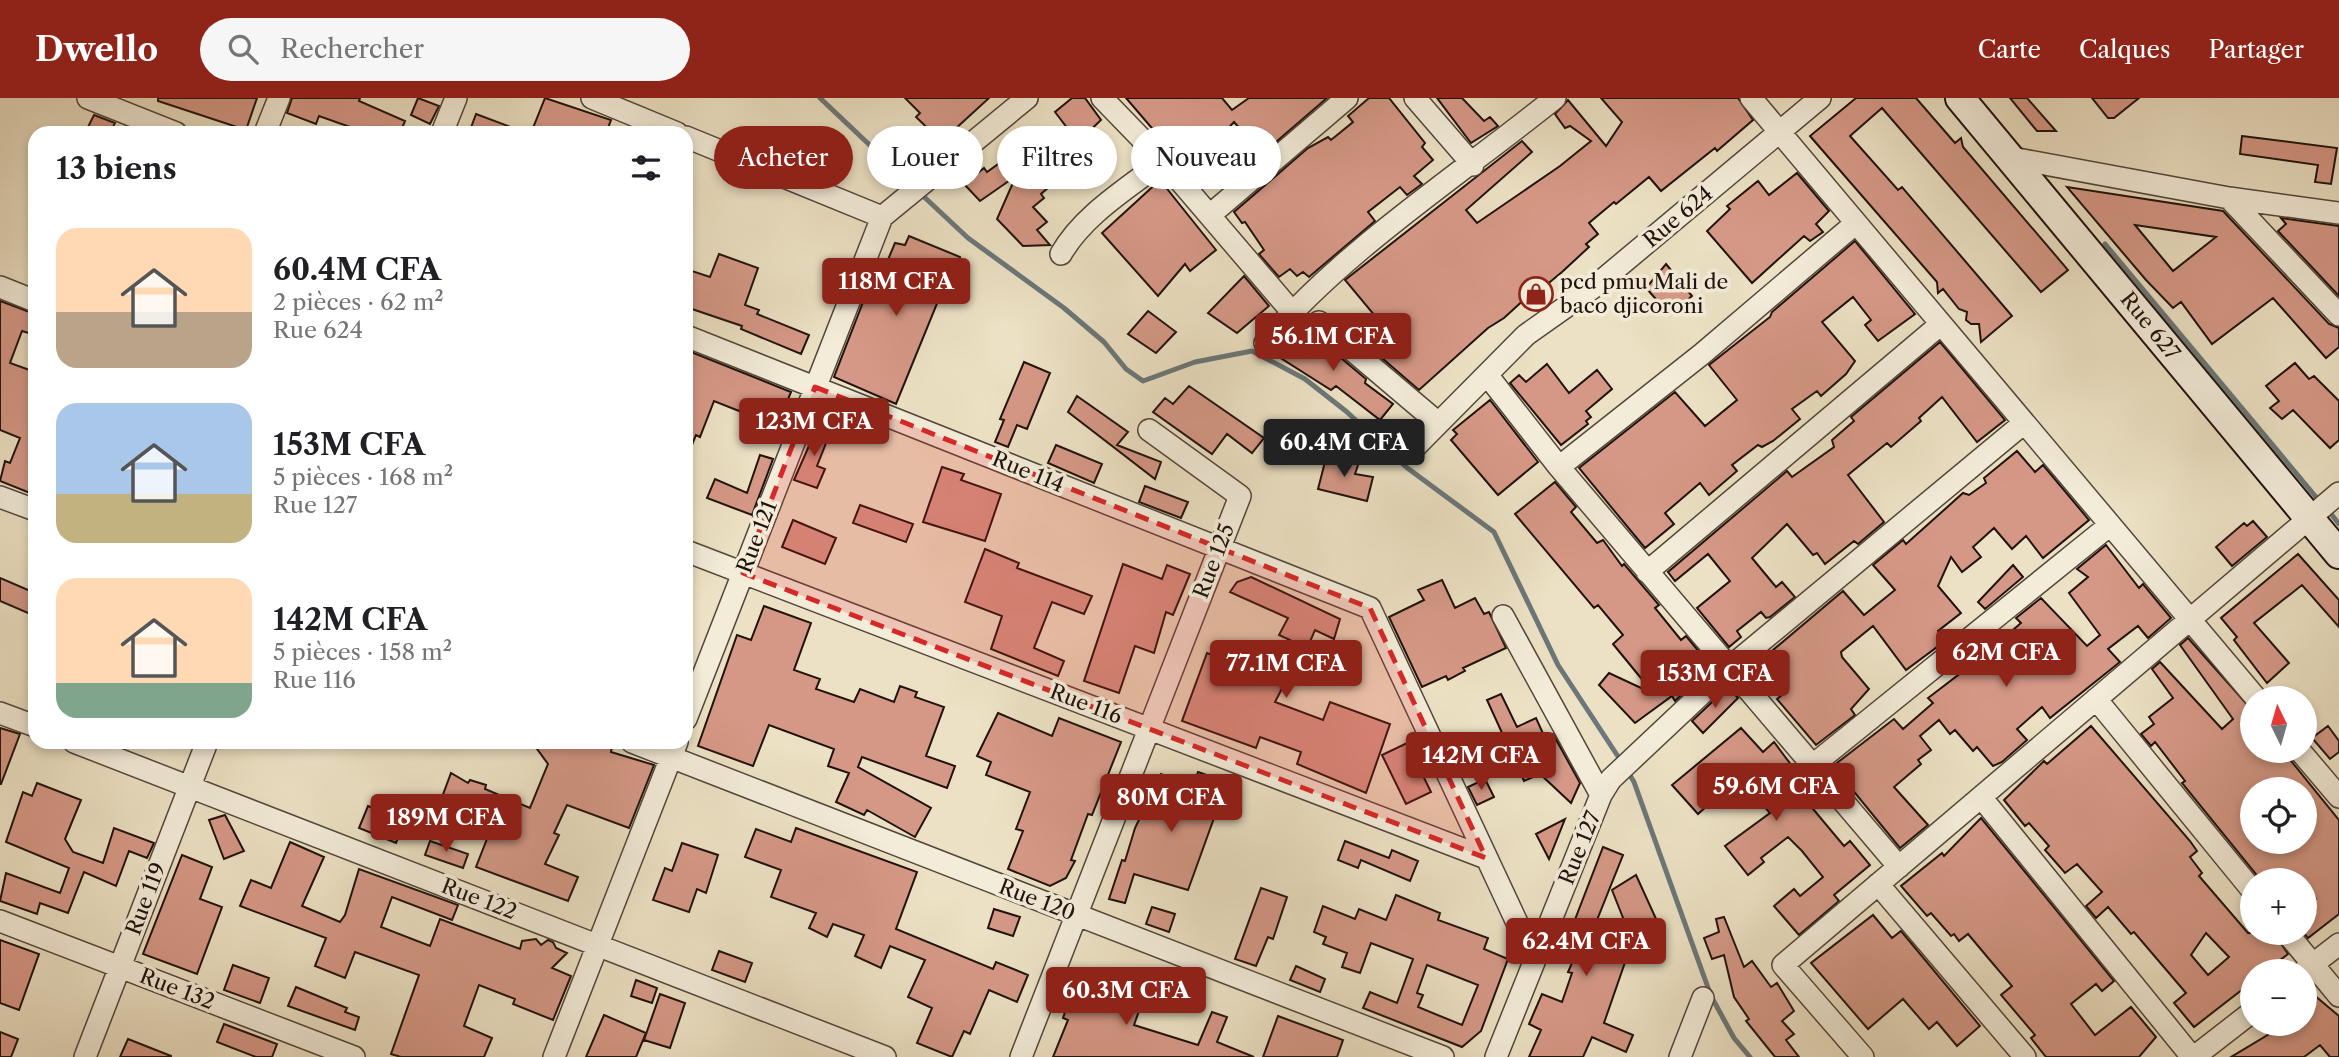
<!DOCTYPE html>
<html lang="fr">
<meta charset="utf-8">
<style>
body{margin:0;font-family:"Libre Caslon Text",serif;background:#f6f6f6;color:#202124;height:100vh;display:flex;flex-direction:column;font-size:26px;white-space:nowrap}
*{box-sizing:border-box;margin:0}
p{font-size:23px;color:#757577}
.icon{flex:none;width:38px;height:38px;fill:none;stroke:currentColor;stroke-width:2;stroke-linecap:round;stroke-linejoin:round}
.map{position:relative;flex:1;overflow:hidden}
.side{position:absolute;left:28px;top:28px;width:665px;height:623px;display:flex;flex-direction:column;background:#fff;border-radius:21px;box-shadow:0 4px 10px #0003}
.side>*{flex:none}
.banner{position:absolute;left:714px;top:28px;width:665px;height:63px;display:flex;gap:14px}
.needle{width:46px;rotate:355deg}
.controls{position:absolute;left:2240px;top:588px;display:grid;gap:14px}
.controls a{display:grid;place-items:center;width:77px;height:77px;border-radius:50%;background:#fff;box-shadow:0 4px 10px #0003;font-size:35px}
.price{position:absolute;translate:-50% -60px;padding:0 16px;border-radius:7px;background:#8f2418;color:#fff;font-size:23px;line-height:46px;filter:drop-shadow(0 2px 4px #0008)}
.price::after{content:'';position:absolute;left:50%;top:42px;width:21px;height:16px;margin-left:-10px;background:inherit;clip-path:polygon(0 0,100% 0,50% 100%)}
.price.on{background:#222;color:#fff}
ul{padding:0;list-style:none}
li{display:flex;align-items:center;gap:21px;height:175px;padding:0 28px}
li span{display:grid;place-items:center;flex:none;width:196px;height:140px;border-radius:21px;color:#555}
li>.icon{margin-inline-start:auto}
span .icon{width:84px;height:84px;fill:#fffc;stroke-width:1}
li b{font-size:30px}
h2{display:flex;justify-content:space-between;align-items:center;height:84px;padding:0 28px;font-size:30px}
.tag{padding:0 24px;border-radius:32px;background:#fff;box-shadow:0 4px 10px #0003;font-size:24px;line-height:63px}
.tag.on{background:#8f2418;color:#fff}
header{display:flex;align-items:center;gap:42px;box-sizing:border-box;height:98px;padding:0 35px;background:#8f2418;color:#fff}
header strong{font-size:33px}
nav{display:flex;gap:38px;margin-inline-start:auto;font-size:24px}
.search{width:490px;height:63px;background:#f6f6f6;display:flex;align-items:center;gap:18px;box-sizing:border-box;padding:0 24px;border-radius:38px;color:#757577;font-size:26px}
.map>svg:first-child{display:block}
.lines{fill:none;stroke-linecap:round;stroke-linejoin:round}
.stream{stroke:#6b7778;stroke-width:5}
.building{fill:#d59886;stroke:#20120d;stroke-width:2;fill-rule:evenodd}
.street-casing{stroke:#53463b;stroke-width:24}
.secondary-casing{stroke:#20120d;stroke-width:32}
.street{stroke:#f3ecd9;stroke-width:21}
.secondary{stroke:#f3ecd9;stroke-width:28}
.marked{fill:#d62828;fill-opacity:0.2;stroke:#d62828;stroke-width:5;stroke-dasharray:14 9;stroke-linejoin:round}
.labels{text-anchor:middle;stroke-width:7;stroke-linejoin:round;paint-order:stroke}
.street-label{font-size:21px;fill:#20120d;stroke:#f3ecd9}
.poi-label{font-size:21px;fill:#20120d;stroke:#f3ecd9;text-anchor:start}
</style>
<header>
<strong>Dwello</strong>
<div class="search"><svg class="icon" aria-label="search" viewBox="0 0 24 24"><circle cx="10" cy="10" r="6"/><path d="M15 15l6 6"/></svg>Rechercher</div>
<nav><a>Carte</a><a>Calques</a><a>Partager</a></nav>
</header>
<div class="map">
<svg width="2339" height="959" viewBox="0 0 2339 959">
<rect width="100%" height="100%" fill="#ece1c4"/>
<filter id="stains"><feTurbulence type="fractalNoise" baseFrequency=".00286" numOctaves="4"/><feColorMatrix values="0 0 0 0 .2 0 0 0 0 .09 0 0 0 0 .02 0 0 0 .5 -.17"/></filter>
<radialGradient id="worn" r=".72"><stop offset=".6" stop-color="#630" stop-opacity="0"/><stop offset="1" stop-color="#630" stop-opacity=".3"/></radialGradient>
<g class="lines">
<path class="stream" d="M820,0l94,89
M921,96l47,44 96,70 40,34 22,27 17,12 52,-19 57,-11 53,28 42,33 59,55 88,65 64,133 63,96
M2105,146l216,259
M2328,412l11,14
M1628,674l6,10 77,214 23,42 16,19"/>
</g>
<path class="building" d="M158,0h99l-11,32 -88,-29z
M292,0h68l-1,3 46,20 -5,12h-50l3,-5 -34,-12 -3,8 -29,-11z
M418,0l21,8 -9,18 -19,-9z
M545,0l66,22 -5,13h-75z
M905,0h84l-36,33 2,3 -12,9 -27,-26 4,-4z
M1072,0h13l16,22 -23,22 -23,-30z
M1126,0h96l10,12 17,-12h78l-65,56 -28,-32 -20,21 9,10 -29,24z
M1369,0h20l36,45 -3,4 11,13 -19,16 8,8 -15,11 -7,-8 -32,25 7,9 -66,56 -6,-5 -6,4 -7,-7 -11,8 -20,-23 5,-4 -19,-28 -3,1 -8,-11 74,-64 20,-11 3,3 22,-18 -5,-6z
M1437,0h25l22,23 6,-4 8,9 -27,17z
M1601,0h137l15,22 -36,31 -2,-3 -54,43 -12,-14 -33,27 -2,-2 -25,21 9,11 -12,10 3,3 -27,25 -18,15 -3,-3 -37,34 -16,10 -69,62 -51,-44 -10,-14 18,-15 -31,-37 177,-139 10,11 -66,58 11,13 83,-57 31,-25 -21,-15 -5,2 -10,-14 13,-14 38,46 16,-24z
M1856,0h60l39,45 6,-5 2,9 105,123 -27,22 -159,-184 -32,28 48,54 4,-3 110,129 -31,26 -2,-18h-8l-5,-4 1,-8 -8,-3 -16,-20 -5,4 -1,-11 -127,-146z
M2010,0h17l29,33h-19z
M2092,0h47l-25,20h-6z
M476,16l48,18v1h-55z
M94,17l21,8 -5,10 -22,-6z
M2242,38l95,12 -6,36 -16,-2 3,-17 -78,-11z
M1020,46l29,43 -8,7 3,4 -11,9 14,15 -10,8 13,15 -27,1 -26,-27 19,-43 -36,25 -16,-17 20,-16 3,4 22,-16 -1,-3z
M1797,75l32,38 -13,13 7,8 -13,9 -6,-5 -52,47 -45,-52 23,-22 -3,-3 31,-25 11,14z
M1160,82l56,70 -26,21 -5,-7 -27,32 -56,-63z
M2067,89l156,24 106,113 10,4v19l-13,11 -53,-60 -61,46 -31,-42 -8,6 -27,-28zM2135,127l81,12 -43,34z
M2281,120l58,8v70l-61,-65 8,-7z
M909,138l51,21 -16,46 -6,-2 -42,103 -62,-27 38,-98 7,2 16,-38 10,2z
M1855,143l60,73 -37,27 -13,-16 6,-5 -18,-23 -31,25 33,39 -9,13 -25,22 -4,-5 -25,18 8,10 -27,22 -11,6 -4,-2 -26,20 5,6 -28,24 -9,-12 -35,30 9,11 -29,24 -66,-80 96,-76 30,34 32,-26 -28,-35 61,-48 2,-5z
M719,156l39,14 -13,37 14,5 -2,4 52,21 -8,19 -60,-25 1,-3 -56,-19 3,-37 21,7z
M1666,166l26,32 -22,19 -24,-27z
M1244,178l25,30 -32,27 -29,-20z
M0,203l35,13v21l-13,-4 -12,32 25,9v123l-35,-14 5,-20 5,2 10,-25 -20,-8z
M1148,213l28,21 -20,21 -28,-19z
M1300,233l14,9 2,-3 50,42 -1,4 28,21 -13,16 -44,-34 -5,4 -52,-33z
M1940,244l65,78 -28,22 -35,-45 -23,21 2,3 -30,26 -4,-4 -39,32 36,47 -26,22 -4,-3 -29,23 -8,-11 -4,2 -26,-31 -35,34 24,29 6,-5 13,15 -25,20 -4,1 -5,-6 -24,19 4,6 -12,10 -32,-39 33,-27 -22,-27 -33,27 -7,-9 119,-101 5,6 42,-30 -2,-7 22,-19 -3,-4z
M686,252l105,42 -14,34 -63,-25 -14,36 -4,-2 -10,24z
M1024,264l26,11 -23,56 -10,-4 -9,22 -13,-5 9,-22 -4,-1z
M2295,265l14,16 5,-3 25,25v39l-9,8 -37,-38 -11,9 -12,-11 9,-7 -13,-15z
M1547,266l22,29 28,-23 15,19 -26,22 5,6 -5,4 2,3 -27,21 -51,-62 9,-8 7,7z
M1189,288l75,52 -12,15 -25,-19 -15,20 -59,-42 12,-14 8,6z
M1077,298l51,36 -11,13 44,17 -6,17 -87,-67z
M1490,302l48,62 -40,33 -47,-55 6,-6 -4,-4z
M819,325l13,5 -15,38 8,3 -8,19 -23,-8z
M1056,347l46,19 -8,19 -46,-20z
M2017,353l18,21 8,-7 46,55 -46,38 -17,-22 -14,13 -18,-21 -21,19 8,10 -19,15 -11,-15 -13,29 23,27 -23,18 7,10 -39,29 -33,-44 -32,26 1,5 27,32 -18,20 4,6 -39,30 -39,-46 7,-6 -24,-32 83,-70 21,24 31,-25 -22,-25 30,-25 3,4 57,-51 6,2 17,-12 -2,-5z
M1327,356l32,8 -4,12 18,3 -6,24 -49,-12z
M760,357l13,4 -21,56 -45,-17 8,-19 32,14z
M942,369l22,7 -3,6 40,14 -16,47 -62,-19z
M1555,384l21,25 -5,5 26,31 6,-3 19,26 2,-2 35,41 -4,3 26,32 5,-4 25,30 -36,35 -3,-5 -37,27 -36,-38 10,-12 45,21 -41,-50 10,-9 -25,-30 -4,3 -79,-94z
M1145,388l43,16 -7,16 -42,-16z
M860,407l53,19 -7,18 -53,-19z
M793,422l43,18 -11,26 -43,-17z
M2253,423l14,16 -35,29 -16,-19 28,-24 3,3z
M2106,447l33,43 4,-4 28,34 -23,20 -10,-12 -30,23 12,13 -70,56 -8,-11 -25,22 10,11 -25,22 -9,4 -16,-19 -4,4 -18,-21 -5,4 -11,-14 -19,16 11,14 -13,10 3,4 -27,23 34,38 -28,23 -67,-82 61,-47 9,10 30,-26 -5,-5 34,-26 -5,-6 36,-30 6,6 22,-19 -5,-5 25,-20 46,48 13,-11 -31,-42 19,-16 -11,-8z
M985,451l34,14 -2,5 75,28 -8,18 -32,-12 -18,46 30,13 -6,15 -67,-27 11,-33 -37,-14z
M2298,456l41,46v27l-37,-42 -48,38 35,40 -22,20 -33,-43 3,-3 -16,-19z
M1123,466l39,15 5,-14 23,9 -17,41 -7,-3 -12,41 -19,-7 -16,47 -35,-12z
M2013,467l10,12 -38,32 -7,-7z
M1251,479l89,42 -6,20 -19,-9 -6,14 -3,-2 -31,60 48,18 7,-18 60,22 -24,69 -69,-29 4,-12 -41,-15 -4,11 -74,-27 25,-68 64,24 19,-37 -11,-5 9,-17 -58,-26 7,-10z
M0,480l35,15v23l-35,-15z
M1442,482l13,28 20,-10 9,16 5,-2 17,36 -43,20 2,3 -17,9 -2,-4 -24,11 -33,-70 35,-17 -6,-10z
M764,508l47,17 -17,47 26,9 -4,10 38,13 6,-13 34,13 6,-16 17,6 -2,5 29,10 -18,49 29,10 -8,22 -85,-31 -4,10 73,41 -16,29 -48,-27 -3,5 -28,-13 13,-29 -21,-7 6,-17 -65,-24 -16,41 -55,-20 39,-111 14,5z
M2188,540l64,72v41h31l56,69v94l-31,24 -4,-5 1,-24 11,-10 -11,-19h-31l-8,-8 -7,6 -77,-95 3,-2 -30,-39 -4,4 -10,-12 13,-10 -5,-7 24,-19 -21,-29 8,-7 62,67 11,-10 -53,-74zM2252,691h53v53h-53z
M1728,589l10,11 -35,35 -11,-12z
M1501,596l16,33 19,-9 9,20 8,-4 27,49 -9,20 -31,-29 -16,7 -37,-81z
M998,615l54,23 7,-18 62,24 -29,73 -4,-1 -17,46 4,1 -9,17 -16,8 -42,-17 15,-38 -7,-2 14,-37 -44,-17 5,-13 -14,-6z
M2091,628l99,115 7,10 -7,6 12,16 -3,3 49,57h26l14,21 -22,17h-14v11l-58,45 -20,-24 12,-10 -52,-61 -3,2 -23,-27 -12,11 -10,-12 16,-14 -25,-28 -12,9 -20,-23 4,-4 -20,-23 -4,3 -21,-26 40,-39 3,3zM2206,835l23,24 -21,18 -17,-20z
M2328,628l11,15v11l-9,7 -18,-21z
M0,630l20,6 -19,50h-1z
M1741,630l22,24 11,-10 27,36 -8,7 51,61 6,-5 20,24 -36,30 5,6 -40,34 -25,-29 20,-17 6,7 23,-19 -21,-26 -14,-14 -27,21 3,4 -16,13 -23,-29 45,-33 -33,-38 -23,18 3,4 -19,17 -26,-29z
M532,644h54l13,5 4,-5 9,4 -1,6 43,13 -25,63 -62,-23 -13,28 5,2 -14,29 33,13 -10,24 -92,-34 16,-41 -54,-18 13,-35 17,10 2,-3 16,5 -1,4 45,19 18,-44z
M1407,645l24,49 -25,12 -24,-49z
M1198,674l29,10 -39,108 -54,-16 -9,29 -16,-4 13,-39 3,1 10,-33 26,-54 31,14z
M1485,681l9,18 -17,8 -9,-18z
M37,685l44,17 -16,39 8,13 30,11 11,-35 40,15 -7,15 -18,-7 -13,35 -32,-14 -16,41 -28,-10 -3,11 -37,-13 6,-28 54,20 9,-25 -63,-26 17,-50 9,4z
M368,708l37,15 -9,22 -37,-15z
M225,717l19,36 -20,8 -15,-39z
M1981,720l133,163 -12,10 -6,-7 -25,20 24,31 36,-28 25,30 -17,20h-93l-15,-19 4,-3 -34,-40 11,-9 -23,-27 -21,-25 -9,7 -5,-7 -3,2 -20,-23 -4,3 -26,-30 41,-33 2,3z
M1565,721l-16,40 -13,-25z
M796,730l121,44 -21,57 97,40 3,-7 32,13 -11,27 -28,-12 -19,44 -6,-3 -12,26 -35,-14 15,-35 -24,-11 17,-37 -35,-14 -9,22 -26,-12 9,-21 -31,-11 -6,13 -18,-9 7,-15 -45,-16 10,-27 -36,-13 11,-28 35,13z
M430,743l38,13 -5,14 -38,-13z
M1345,743l44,17 3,-8 26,11 -8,20 -49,-21 -3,8 -20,-8z
M290,744l34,15 -22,49 38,16 5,-7 14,-46 99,36 -6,15 -60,-23 -11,30 49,19 10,-27 80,30 2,-8 14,-2 5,6 7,-5 5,2 3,6 11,5 -15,15 19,8 -18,44 -40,-16 2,-5 -36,-14 -15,41 28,12 -8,19h-83l-10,-3 28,-79 -64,-23 -10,26 -30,-12 11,-28 -86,-32 11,-26 20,8z
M682,745l36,12 -12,38 -9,-4 -8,23 -36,-12 12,-32 7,3z
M1603,749l20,8 -30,75 38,15 -27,78 29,12 -7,17 -34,-15 -9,20h-54l12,-27 -12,-6 13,-30 20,8 10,-29 -4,-1 4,-9 -6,-3 8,-21 -14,-5 5,-15 9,3z
M182,757l30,12 -12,32 22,8 -25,67 -54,-20z
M1636,777l21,46 -28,12 -17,-43z
M1261,790l26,9 -14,42 -5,-2 -12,29 -21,-7z
M1396,797l44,18 -2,7 50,18 -4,11 24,10 -27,72 -19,16 -99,-39 7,-16 27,11 16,-44 -42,-16 -11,30 -18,-6 5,-14 -24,-9 3,-7 -12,-5 9,-26 32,13 4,-10 27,11zM1427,867l51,20 -16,40 -44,-18 5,-12 -6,-2z
M1152,809l23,7 -6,18 -23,-8z
M994,811l26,8 -7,19 -25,-8z
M1873,817l19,23 9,-7 79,95 -23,20 -20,-24 -8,7 -26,-30 -35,30 -57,-66z
M1724,819l20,50 8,-6 19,26 6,-4 17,28 -12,10 12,13 -8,6 13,17h-24l-29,-36 3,-2 -15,-22 -10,-42 -12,4 -8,-21 15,-6 -3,-13z
M0,842l39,14 -20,56 -19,-7z
M719,853l33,12 -7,19 -33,-12z
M233,867l36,13 -9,25 -36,-13z
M1296,868l29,13 -5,13 -30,-12z
M1079,873l66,23 -11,31 64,20 14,-33 15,5 -10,25 37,15h-201l15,-37 -5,-2z
M636,882l21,8 -5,15 -21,-7z
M296,889l51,21 -2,4 14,5 -4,13 -67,-24z
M660,896l25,9 -15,45 -26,-8z
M2314,897l25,21v41h-9l-10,-12 -16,12h-73l55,-33h19v-22z
M604,917l42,18 -10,24h-50z
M1278,918l65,24 -6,17h-74z
M224,926l53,20 -5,13h-16l-39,-15z
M0,934l18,7 -7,18h-11z
M128,941l43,17v1h-51z"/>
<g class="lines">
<g class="street-casing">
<path id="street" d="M88,0l88,35
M592,0l85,35
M1102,0l61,63 129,151
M1415,0l58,67
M1751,0l505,600
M265,35l14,-35
M442,35l14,-35
M686,39l196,80
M2012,60l217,40 110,15
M2229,100l110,117
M1210,117l137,-117
M1061,156c22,-39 67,-66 102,-93
M0,189l35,14
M1319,224l118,100
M686,238l684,272 164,351
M1265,245c77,-92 196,-169 290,-245
M1488,278l71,91 340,400
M1414,350l112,-113 68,-48 226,-189
M1559,369l143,-113 154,-131
M0,399l35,13
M686,453l800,307
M1647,474l294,-248
M1503,518l98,179
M2096,601l156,191
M0,615l35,13
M686,621l196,-502 145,-119
M74,644l811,315
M632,644l811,315
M2300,653l39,46
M1813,667l297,-240
M1981,699l211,260
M1878,786l147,173
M0,823l354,136
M2287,835l52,63
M2304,873l35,-27
M85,959l122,-315
M554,959l123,-315
M1021,959l219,-561 -91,-66
M1496,959l105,-262 10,-16 118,-111 295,-245
M1680,959l23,-59
M1863,959l-80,-92 556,-472
M2194,959l58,-45"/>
</g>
<g class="secondary-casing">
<path id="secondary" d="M1960,0l379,456"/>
</g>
<use href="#street" class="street"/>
<use href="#secondary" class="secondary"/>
</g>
<path class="marked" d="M815,289l555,221 116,250 -743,-285z"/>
<defs>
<g id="shop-ring" transform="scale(1.75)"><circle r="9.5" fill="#f3ecd9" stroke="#8f2418" stroke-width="1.5"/><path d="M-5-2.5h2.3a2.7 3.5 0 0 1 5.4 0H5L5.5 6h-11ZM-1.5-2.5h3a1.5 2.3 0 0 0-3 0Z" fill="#8f2418"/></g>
</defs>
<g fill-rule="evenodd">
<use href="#shop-ring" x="1536" y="196"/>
</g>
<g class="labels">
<g class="street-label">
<text transform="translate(1678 119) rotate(-40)" y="7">Rue 624</text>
<text transform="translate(2150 228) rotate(51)" y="7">Rue 627</text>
<text transform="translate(1028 374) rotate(22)" y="7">Rue 114</text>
<text transform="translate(757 439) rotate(-69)" y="7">Rue 121</text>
<text transform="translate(1214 463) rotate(-69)" y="7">Rue 125</text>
<text transform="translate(1086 606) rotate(21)" y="7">Rue 116</text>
<text transform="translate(1580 750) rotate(-68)" y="7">Rue 127</text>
<text transform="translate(146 801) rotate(-69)" y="7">Rue 119</text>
<text transform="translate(479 801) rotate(21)" y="7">Rue 122</text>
<text transform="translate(1037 802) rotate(21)" y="7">Rue 120</text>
<text transform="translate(177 891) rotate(21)" y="7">Rue 132</text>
</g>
<g class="poi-label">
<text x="1560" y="191">pcd pmu Mali de<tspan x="1560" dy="24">baco djicoroni</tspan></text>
</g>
</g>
<rect width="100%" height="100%" filter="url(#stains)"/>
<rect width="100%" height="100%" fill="url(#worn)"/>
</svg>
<div class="controls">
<a><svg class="needle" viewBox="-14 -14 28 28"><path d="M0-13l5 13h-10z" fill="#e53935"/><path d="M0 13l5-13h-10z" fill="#757577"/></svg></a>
<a><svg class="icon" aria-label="locate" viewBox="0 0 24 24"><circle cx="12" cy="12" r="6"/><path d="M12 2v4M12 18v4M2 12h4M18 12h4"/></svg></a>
<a>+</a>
<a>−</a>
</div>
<b class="price" style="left:896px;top:220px">118M CFA</b>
<b class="price" style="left:1333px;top:275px">56.1M CFA</b>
<b class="price" style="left:814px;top:360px">123M CFA</b>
<b class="price on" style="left:1344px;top:381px">60.4M CFA</b>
<b class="price" style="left:2006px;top:591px">62M CFA</b>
<b class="price" style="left:1286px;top:602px">77.1M CFA</b>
<b class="price" style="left:1715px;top:612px">153M CFA</b>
<b class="price" style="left:1481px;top:694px">142M CFA</b>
<b class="price" style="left:1776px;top:725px">59.6M CFA</b>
<b class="price" style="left:1171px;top:736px">80M CFA</b>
<b class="price" style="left:446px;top:756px">189M CFA</b>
<b class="price" style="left:1586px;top:880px">62.4M CFA</b>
<b class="price" style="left:1126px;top:929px">60.3M CFA</b>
<div class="banner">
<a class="tag on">Acheter</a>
<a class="tag">Louer</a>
<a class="tag">Filtres</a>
<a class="tag">Nouveau</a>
</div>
<section class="side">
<h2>13 biens<svg class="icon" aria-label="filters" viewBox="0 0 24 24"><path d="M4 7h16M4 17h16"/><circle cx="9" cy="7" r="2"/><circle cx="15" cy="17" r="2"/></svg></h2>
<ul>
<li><span style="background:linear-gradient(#ffd9b3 60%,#b9a48a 0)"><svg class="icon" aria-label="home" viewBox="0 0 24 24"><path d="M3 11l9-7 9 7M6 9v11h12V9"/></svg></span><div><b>60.4M CFA</b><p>2 pièces · 62 m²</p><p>Rue 624</p></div></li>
<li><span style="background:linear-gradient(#a9c7e8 65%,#c2b280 0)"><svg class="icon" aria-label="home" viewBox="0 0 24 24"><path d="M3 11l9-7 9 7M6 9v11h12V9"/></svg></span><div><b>153M CFA</b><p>5 pièces · 168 m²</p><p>Rue 127</p></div></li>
<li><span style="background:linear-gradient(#ffd9b3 75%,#7fa58c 0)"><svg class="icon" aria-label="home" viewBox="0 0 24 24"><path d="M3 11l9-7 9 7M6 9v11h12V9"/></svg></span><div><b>142M CFA</b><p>5 pièces · 158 m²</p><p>Rue 116</p></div></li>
</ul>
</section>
</div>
